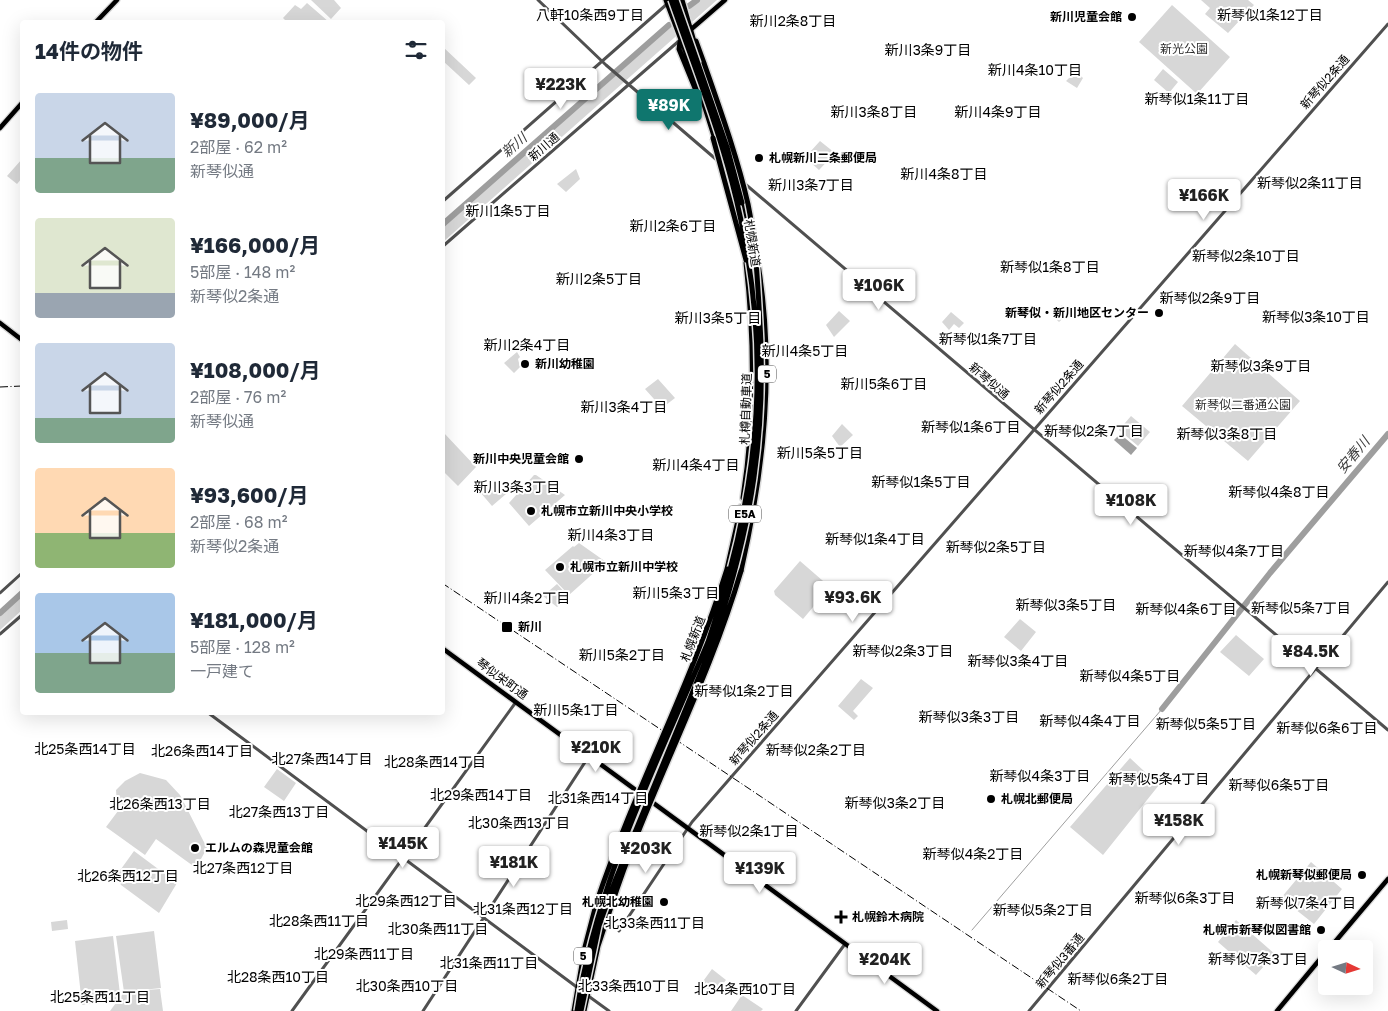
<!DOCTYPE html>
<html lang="ja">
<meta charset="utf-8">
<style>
body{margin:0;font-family:"Golos Text","Noto Sans JP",sans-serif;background:#f6f6f7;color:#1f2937;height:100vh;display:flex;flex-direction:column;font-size:19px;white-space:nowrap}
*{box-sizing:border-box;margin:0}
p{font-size:16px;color:#747a83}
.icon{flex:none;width:28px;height:28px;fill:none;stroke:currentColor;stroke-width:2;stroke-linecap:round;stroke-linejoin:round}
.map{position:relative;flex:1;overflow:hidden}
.sheet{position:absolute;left:20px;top:20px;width:425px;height:695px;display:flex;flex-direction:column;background:#fff;border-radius:5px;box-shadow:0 5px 20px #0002}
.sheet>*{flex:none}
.needle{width:32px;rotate:94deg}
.fabs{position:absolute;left:1318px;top:940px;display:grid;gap:10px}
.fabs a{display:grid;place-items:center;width:55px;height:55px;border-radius:5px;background:#fff;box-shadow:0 5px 20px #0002;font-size:25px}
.price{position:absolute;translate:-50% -42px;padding:0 11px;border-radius:5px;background:#fff;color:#222;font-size:16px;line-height:32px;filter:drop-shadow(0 1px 2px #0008)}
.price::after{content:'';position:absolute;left:50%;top:30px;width:15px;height:11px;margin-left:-8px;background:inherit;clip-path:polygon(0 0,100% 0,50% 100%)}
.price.current{background:#0f766e;color:#fff}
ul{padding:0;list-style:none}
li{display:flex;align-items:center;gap:15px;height:125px;padding:0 15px}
li span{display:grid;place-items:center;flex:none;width:140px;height:100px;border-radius:5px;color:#555}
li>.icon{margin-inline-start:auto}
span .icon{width:60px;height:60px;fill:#fffc;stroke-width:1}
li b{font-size:21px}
h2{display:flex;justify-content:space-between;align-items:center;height:60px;padding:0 15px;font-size:21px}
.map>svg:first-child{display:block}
.green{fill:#d7d7d7}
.water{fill:#9e9e9e}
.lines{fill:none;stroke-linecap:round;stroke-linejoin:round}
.stream{stroke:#9e9e9e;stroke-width:1}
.river{stroke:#9e9e9e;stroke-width:6}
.major-casing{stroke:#dbdbdb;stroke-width:7}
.highway-casing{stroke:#dbdbdb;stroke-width:8}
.minor{stroke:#505050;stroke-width:3}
.major{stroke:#000;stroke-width:4.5}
.highway{stroke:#000;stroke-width:5}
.rail{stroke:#000;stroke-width:1;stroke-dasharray:8 2.5 1 2.5;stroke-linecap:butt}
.highway-bridge-casing{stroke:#dbdbdb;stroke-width:8;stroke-linecap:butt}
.highway-bridge{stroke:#000;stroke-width:5}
.poi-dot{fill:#000;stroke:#fff;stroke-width:2}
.labels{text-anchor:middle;stroke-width:4;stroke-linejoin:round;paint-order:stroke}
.shield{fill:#fff;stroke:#4c4c4c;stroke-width:1}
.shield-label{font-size:11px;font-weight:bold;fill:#000}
.poi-label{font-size:12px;font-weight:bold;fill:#000;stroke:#fff;text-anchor:start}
.park-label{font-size:12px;fill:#2e2e2e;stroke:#fff}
.street-label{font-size:12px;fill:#000;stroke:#fff}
.neighbourhood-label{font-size:14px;fill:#000;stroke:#fff}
.water-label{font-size:14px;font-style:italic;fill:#3f3f3f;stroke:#fff}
</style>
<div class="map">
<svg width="1388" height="1011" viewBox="0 0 1388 1011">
<rect width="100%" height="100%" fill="#fff"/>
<path class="green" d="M311,0h23l7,8 -10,11z
M700,0h17l-274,242 -1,-15z
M1201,0h47l6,5 -26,28 -23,-19 5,-6z
M307,3l22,19h-42l-4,-4 12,-13 6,4z
M1172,5l58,52 -33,37 -58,-52z
M443,47l33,31 -7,7 -26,-24z
M1163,69l15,13 -9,11 -15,-13z
M1076,71l7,7 -6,10 -11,-7z
M820,141l15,12 -16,17 -9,-8 4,-5 -4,-5z
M22,159v19l-5,6 -10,-8z
M576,169l4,10 -14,13 -9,-8z
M1062,305l7,8 -10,9 -7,-7z
M839,311l11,10 -16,16 -8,-12z
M951,312l13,11 -5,5 -5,-4 -5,6 -7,-8z
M1235,344l65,57 -52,60 -66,-55z
M517,352l3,5 -2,2 2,8 -6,6 -10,-10z
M658,379l17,19 -13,10 -17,-19z
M1131,416l19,16 -12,14 -19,-16z
M842,424l11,11 -13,12 -8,-11z
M444,433l32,34 -18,19 -15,-15v-36z
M534,475h2l29,20 -36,31 -20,-23z
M493,480l13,14 -14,12 -12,-14z
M579,543l27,19 -37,33 -24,-25 28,-24 1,1z
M800,561l30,26 -27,32 -28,-24 -1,-4z
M557,584l12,13 -12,10 -14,-11z
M22,595v15l-22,20v-15z
M1020,619l16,13 -15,19 -17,-14z
M1236,635l28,24 -15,17 -29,-24z
M861,679l12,9 -20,23 5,5 -4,4 -16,-14z
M1130,758l29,27 -56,70 -33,-28z
M277,769l19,14 -12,18 -20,-14z
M140,773l26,7 14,15 27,53 -11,20 -40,-29 -11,16 -39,-28 12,-16 -4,-4 3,-3 -1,-14 9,-9z
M134,851l43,32 -18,30 -38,-28 -5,-9z
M1311,862l31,27 -28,35 -33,-26z
M67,920l1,9 -16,2 -1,-9z
M1236,920l39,34 -19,21 -38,-33z
M154,931l7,57 -28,3 27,-2 3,22h-53l14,-19 -8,-56z
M113,936l7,58 -5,7 -33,4 -7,-64z
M712,969l14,11 -11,14 -14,-10z
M742,995l21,14 -2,2h-30z"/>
<path class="water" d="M1120,434l17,14 -6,7 -17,-15z"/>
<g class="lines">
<path class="stream" d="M972,930l190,-221"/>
<path class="river" d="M689,6l8,-6
M442,225l227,-200
M0,613l22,-20
M1162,709l108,-136 118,-139"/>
<g class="major-casing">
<path id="major" d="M96,22l21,-22
M688,32l37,-32
M0,128l22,-25
M0,323l22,17
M442,648l495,363
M1329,949l59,-70
M1277,1011l49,-59"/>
</g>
<g class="highway-casing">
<path id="highway" d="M666,0l30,79 36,114
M682,0l15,52
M696,41l8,22
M680,42l-1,7 18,44
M737,174l10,35
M743,206l11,55
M743,498c12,-78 12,-156 3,-235
M727,569l14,-62
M741,571c23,-102 34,-203 17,-307
M574,1011l11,-64 12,-46
M584,1011l14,-65 13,-39"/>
</g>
<path class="minor" d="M538,0l68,65 112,96
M744,183l644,547
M442,202l225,-198
M442,247l238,-207
M0,593l22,-20
M0,634l22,-19
M207,712l371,276
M619,931l73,-109 696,-798
M587,995l22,16
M292,1011l224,-309
M423,1011l166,-255
M796,1011l49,-67
M1029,1011l359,-429"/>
<use href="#major" class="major"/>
<use href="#highway" class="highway"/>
<path class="rail" d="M0,387l22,-1
M442,583l639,428"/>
<g class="highway-bridge-casing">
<path id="highway-bridge" d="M676,0l51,147 15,56
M713,138l33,122
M597,901c38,-113 95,-218 130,-332
M611,907c37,-115 96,-220 130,-336
M577,1011c19,-129 81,-249 131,-369 54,-157 66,-298 24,-460 -16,-61 -40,-122 -61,-182
M581,1011l18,-85 16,-45 97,-236c40,-117 56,-215 47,-339 -2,-34 -4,-68 -11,-102 -11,-48 -28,-95 -44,-141"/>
</g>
<use href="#highway-bridge" class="highway-bridge"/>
</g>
<g class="poi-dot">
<circle cx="1132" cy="17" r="5"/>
<circle cx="759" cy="158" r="5"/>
<circle cx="1159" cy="313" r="5"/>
<circle cx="525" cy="364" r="5"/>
<circle cx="579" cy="459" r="5"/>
<circle cx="531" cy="511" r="5"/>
<circle cx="560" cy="567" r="5"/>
<rect x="501" y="621" width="12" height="12" rx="2.5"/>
<circle cx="991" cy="799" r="5"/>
<circle cx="195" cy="848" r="5"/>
<circle cx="1362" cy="875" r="5"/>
<circle cx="664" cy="902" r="5"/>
<path d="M838.5 909.5h5v5h5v5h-5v5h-5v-5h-5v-5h5z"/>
<circle cx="1321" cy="930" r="5"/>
</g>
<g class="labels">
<g class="shield">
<rect x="758" y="365.5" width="18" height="17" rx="4"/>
<rect x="729" y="505.5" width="32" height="17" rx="4"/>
<rect x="574" y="947.5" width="18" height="17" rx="4"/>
</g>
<g class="shield-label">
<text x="767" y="378">5</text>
<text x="745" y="518">E5A</text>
<text x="583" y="960">5</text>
</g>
<g class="poi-label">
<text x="1122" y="21" text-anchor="end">新川児童会館</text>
<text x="769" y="162">札幌新川二条郵便局</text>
<text x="1149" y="317" text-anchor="end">新琴似・新川地区センター</text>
<text x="535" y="368">新川幼稚園</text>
<text x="569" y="463" text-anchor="end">新川中央児童会館</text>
<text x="541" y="515">札幌市立新川中央小学校</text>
<text x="570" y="571">札幌市立新川中学校</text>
<text x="518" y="631">新川</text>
<text x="1001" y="803">札幌北郵便局</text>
<text x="205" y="852">エルムの森児童会館</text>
<text x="1352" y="879" text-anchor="end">札幌新琴似郵便局</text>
<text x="654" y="906" text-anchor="end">札幌北幼稚園</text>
<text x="852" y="921">札幌鈴木病院</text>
<text x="1311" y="934" text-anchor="end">札幌市新琴似図書館</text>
</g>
<g class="park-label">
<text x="1184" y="53">新光公園</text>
<text x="1243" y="409">新琴似二番通公園</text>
</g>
<g class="street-label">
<text transform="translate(1325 82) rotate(-49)" y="4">新琴似2条通</text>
<text transform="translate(544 147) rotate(-41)" y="4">新川通</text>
<text transform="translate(752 243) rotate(81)" y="4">札幌新道</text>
<text transform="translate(989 381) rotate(41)" y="4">新琴似通</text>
<text transform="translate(1059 387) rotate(-49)" y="4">新琴似2条通</text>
<text transform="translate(746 409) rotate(-88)" y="4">札樽自動車道</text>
<text transform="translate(693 639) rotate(-69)" y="4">札幌新道</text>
<text transform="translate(502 679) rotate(36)" y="4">琴似栄町通</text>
<text transform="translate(754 738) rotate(-49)" y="4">新琴似2条通</text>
<text transform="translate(1060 961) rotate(-50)" y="4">新琴似3番通</text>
</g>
<g class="neighbourhood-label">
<text x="590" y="20">八軒10条西9丁目</text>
<text x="1270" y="20">新琴似1条12丁目</text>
<text x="793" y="26">新川2条8丁目</text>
<text x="928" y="55">新川3条9丁目</text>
<text x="1035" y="75">新川4条10丁目</text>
<text x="1197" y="104">新琴似1条11丁目</text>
<text x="874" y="117">新川3条8丁目</text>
<text x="998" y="117">新川4条9丁目</text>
<text x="944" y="179">新川4条8丁目</text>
<text x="1310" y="188">新琴似2条11丁目</text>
<text x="811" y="190">新川3条7丁目</text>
<text x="508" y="216">新川1条5丁目</text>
<text x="673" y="231">新川2条6丁目</text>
<text x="1246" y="261">新琴似2条10丁目</text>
<text x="1050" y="272">新琴似1条8丁目</text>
<text x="599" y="284">新川2条5丁目</text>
<text x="1210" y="303">新琴似2条9丁目</text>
<text x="1316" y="322">新琴似3条10丁目</text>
<text x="718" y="323">新川3条5丁目</text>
<text x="988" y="344">新琴似1条7丁目</text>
<text x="527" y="350">新川2条4丁目</text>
<text x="805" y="356">新川4条5丁目</text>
<text x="1261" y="371">新琴似3条9丁目</text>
<text x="884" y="389">新川5条6丁目</text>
<text x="624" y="412">新川3条4丁目</text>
<text x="971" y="432">新琴似1条6丁目</text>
<text x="1094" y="436">新琴似2条7丁目</text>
<text x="1227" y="439">新琴似3条8丁目</text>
<text x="820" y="458">新川5条5丁目</text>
<text x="696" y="470">新川4条4丁目</text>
<text x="921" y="487">新琴似1条5丁目</text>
<text x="517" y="492">新川3条3丁目</text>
<text x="1279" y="497">新琴似4条8丁目</text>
<text x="611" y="540">新川4条3丁目</text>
<text x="875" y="544">新琴似1条4丁目</text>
<text x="996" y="552">新琴似2条5丁目</text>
<text x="1234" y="556">新琴似4条7丁目</text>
<text x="676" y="598">新川5条3丁目</text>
<text x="527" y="603">新川4条2丁目</text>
<text x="1066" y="610">新琴似3条5丁目</text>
<text x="1301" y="613">新琴似5条7丁目</text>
<text x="1186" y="614">新琴似4条6丁目</text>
<text x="903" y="656">新琴似2条3丁目</text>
<text x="622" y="660">新川5条2丁目</text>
<text x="1018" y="666">新琴似3条4丁目</text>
<text x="1130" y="681">新琴似4条5丁目</text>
<text x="744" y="696">新琴似1条2丁目</text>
<text x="576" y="715">新川5条1丁目</text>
<text x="969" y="722">新琴似3条3丁目</text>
<text x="1090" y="726">新琴似4条4丁目</text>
<text x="1206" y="729">新琴似5条5丁目</text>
<text x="1327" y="733">新琴似6条6丁目</text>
<text x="85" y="754">北25条西14丁目</text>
<text x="816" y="755">新琴似2条2丁目</text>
<text x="202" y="756">北26条西14丁目</text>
<text x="322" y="764">北27条西14丁目</text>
<text x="435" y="767">北28条西14丁目</text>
<text x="1040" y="781">新琴似4条3丁目</text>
<text x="1159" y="784">新琴似5条4丁目</text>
<text x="1279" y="790">新琴似6条5丁目</text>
<text x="481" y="800">北29条西14丁目</text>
<text x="598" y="803">北31条西14丁目</text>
<text x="895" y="808">新琴似3条2丁目</text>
<text x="160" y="809">北26条西13丁目</text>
<text x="279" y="817">北27条西13丁目</text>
<text x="519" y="828">北30条西13丁目</text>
<text x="749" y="836">新琴似2条1丁目</text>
<text x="973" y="859">新琴似4条2丁目</text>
<text x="243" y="873">北27条西12丁目</text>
<text x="128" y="881">北26条西12丁目</text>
<text x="1185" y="903">新琴似6条3丁目</text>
<text x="406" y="906">北29条西12丁目</text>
<text x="1306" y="908">新琴似7条4丁目</text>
<text x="523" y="914">北31条西12丁目</text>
<text x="1043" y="915">新琴似5条2丁目</text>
<text x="319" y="926">北28条西11丁目</text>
<text x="655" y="928">北33条西11丁目</text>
<text x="438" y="934">北30条西11丁目</text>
<text x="364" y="959">北29条西11丁目</text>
<text x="1258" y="964">新琴似7条3丁目</text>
<text x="489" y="968">北31条西11丁目</text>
<text x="278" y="982">北28条西10丁目</text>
<text x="1118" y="984">新琴似6条2丁目</text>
<text x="407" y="991">北30条西10丁目</text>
<text x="629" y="991">北33条西10丁目</text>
<text x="745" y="994">北34条西10丁目</text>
<text x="100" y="1002">北25条西11丁目</text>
</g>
<g class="water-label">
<text transform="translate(514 145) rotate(-41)" y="5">新川</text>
<text transform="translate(1353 455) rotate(-50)" y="5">安春川</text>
</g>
</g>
</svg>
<div class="fabs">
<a><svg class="needle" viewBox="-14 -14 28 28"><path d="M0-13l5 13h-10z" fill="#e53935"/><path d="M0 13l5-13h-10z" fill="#747a83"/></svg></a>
</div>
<b class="price" style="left:561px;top:110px">¥223K</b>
<b class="price current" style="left:669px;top:131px">¥89K</b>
<b class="price" style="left:1204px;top:221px">¥166K</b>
<b class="price" style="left:879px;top:311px">¥106K</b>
<b class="price" style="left:1131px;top:526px">¥108K</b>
<b class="price" style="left:853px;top:623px">¥93.6K</b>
<b class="price" style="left:1311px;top:677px">¥84.5K</b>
<b class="price" style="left:596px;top:773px">¥210K</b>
<b class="price" style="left:1179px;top:846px">¥158K</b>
<b class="price" style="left:403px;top:869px">¥145K</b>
<b class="price" style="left:646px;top:874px">¥203K</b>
<b class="price" style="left:514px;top:888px">¥181K</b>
<b class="price" style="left:760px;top:894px">¥139K</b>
<b class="price" style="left:885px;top:985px">¥204K</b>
<section class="sheet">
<h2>14件の物件<svg class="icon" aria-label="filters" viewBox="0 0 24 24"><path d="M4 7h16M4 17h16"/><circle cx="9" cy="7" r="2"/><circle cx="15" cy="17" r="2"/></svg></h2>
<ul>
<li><span style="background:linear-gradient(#c9d6e8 65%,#7fa58c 0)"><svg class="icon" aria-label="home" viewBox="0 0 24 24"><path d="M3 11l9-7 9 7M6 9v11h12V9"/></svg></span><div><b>¥89,000/月</b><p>2部屋 · 62 m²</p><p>新琴似通</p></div></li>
<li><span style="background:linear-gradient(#dfe7d0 75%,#9aa5b1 0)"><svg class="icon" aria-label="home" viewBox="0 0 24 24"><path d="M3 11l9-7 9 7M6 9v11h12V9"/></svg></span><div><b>¥166,000/月</b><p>5部屋 · 148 m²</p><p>新琴似2条通</p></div></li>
<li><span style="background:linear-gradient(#c9d6e8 75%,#7fa58c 0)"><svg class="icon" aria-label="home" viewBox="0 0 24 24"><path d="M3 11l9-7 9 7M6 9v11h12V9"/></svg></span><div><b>¥108,000/月</b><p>2部屋 · 76 m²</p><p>新琴似通</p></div></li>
<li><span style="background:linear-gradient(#ffd9b3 65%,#8fb573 0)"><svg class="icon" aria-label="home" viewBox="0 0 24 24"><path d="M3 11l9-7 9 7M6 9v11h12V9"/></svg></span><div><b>¥93,600/月</b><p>2部屋 · 68 m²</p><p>新琴似2条通</p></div></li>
<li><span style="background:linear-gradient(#a9c7e8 60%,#7fa58c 0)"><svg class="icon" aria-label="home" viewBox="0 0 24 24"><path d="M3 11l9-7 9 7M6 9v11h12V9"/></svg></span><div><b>¥181,000/月</b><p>5部屋 · 128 m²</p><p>一戸建て</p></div></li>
</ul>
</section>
</div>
